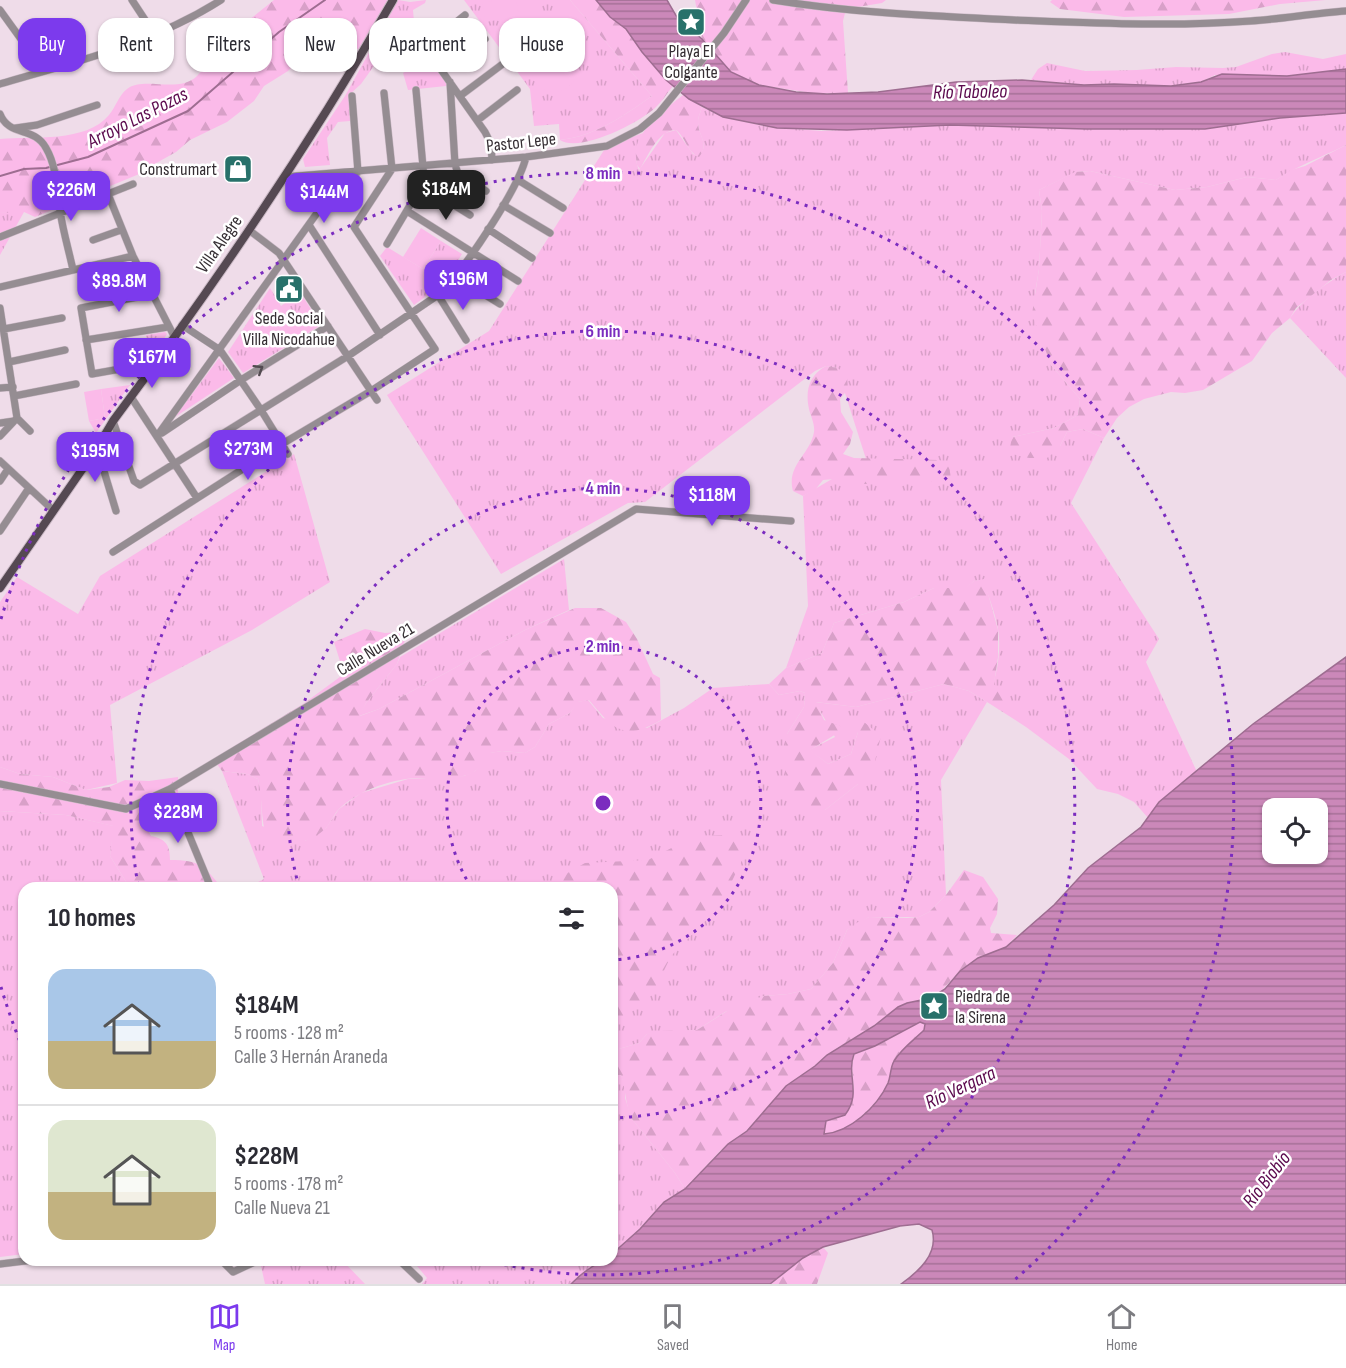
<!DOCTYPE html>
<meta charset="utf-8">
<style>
body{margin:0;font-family:"Sofia Sans Condensed",sans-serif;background:#f7f7f7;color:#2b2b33;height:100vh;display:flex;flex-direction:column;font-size:22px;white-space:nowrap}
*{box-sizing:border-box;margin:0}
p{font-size:20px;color:#7c7c81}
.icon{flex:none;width:33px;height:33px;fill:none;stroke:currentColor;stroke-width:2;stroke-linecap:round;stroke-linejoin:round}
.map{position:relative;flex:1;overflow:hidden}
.panel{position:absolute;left:18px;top:882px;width:600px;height:384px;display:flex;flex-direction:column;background:#fff;border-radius:18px;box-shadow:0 2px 4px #0004}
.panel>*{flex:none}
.banner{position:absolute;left:18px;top:18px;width:600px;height:54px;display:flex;gap:12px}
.tools{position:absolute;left:1262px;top:798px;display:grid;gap:12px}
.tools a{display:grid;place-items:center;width:66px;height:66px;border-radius:12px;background:#fff;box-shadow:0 2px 4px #0004;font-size:30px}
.price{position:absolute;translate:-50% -51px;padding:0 14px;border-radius:12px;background:#7c3aed;color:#fff;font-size:20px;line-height:39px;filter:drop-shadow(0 2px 3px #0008)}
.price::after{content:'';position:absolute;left:50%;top:36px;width:18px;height:14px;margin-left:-9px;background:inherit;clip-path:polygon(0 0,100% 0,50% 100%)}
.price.active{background:#222;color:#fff}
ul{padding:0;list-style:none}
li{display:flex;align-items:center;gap:18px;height:150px;padding:0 30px}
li+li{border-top:2px solid #e1e1e2}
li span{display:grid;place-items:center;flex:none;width:168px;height:120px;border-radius:18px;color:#555}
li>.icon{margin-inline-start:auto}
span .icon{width:72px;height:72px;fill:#fffc;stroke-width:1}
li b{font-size:26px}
h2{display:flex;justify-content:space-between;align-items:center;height:72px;padding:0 30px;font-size:26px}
.chip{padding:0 21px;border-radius:18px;background:#fff;box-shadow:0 2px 4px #0004;font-size:21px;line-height:54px}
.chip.active{background:#7c3aed;color:#fff}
.tab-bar{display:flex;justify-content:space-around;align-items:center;height:84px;border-top:2px solid #e1e1e2;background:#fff;font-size:16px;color:#7c7c81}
.tab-bar a{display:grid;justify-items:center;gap:3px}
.tab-bar .active{color:#7c3aed}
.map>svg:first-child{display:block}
.grass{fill:url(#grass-tufts)}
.forest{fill:url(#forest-firs)}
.pitch{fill:#fbbae9}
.water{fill:url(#water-rules);stroke:#9e6d91;stroke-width:1.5;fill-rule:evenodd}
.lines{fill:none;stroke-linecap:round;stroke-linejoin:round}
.stream{stroke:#9e6d91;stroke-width:2}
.minor-casing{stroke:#cab9c5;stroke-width:8}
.major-casing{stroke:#cab9c5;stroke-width:10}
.minor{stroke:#958d92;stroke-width:7}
.major{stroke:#554952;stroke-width:8}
.oneway{stroke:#524a50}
.ring{fill:none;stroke:#7b2cbf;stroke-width:3;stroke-dasharray:3 6}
.labels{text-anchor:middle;stroke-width:5;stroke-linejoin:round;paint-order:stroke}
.poi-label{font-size:18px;fill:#352e33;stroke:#fff}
.street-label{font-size:18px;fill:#352e33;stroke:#fff}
.water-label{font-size:20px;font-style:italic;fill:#5b094d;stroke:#fff}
.centre{fill:#7b2cbf;stroke:#fff;stroke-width:3}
.ring-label{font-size:18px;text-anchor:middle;font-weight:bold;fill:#7b2cbf;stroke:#fff;stroke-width:5;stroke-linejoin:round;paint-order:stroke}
</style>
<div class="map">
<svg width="1346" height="1284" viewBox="0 0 1346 1284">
<defs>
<pattern id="grass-tufts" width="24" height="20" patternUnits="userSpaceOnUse" patternTransform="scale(1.5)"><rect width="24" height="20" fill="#fbbae9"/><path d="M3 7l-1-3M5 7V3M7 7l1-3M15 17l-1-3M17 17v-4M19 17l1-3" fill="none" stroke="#d8a0c8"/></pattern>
<pattern id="forest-firs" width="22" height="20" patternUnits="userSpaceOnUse" patternTransform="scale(1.5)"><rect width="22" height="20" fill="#fbbae9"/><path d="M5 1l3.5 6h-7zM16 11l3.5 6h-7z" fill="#d8a0c8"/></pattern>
<pattern id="water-rules" width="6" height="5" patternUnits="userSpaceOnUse" patternTransform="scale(1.5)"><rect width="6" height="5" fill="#cb88b9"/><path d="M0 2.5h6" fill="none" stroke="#a67097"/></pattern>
</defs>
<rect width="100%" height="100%" fill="#efdce9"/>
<path class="grass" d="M398,0l12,2 16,-2 -1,3 -12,7 1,12 -7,1 -6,5 -40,56 -12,11 1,26 -12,1 -11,16 3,27 -25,2 -2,-8 42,-63z
M464,0h106l82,96c-29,20 -56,40 -92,44l-1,-16 -25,2 -4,-37z
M1285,52l38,7 23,-5v15l-59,7 -72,-1 -14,7 -30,4 -57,-2 -30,1 -53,-5 7,-11 9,-6 38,8 52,-1 39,-3 47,1 13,-1 36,-13z
M428,58l19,25 -1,3 -38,4 -5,-17z
M702,107l21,10 46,10 53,4 128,-6 136,4h119l75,-11 66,-5v32c-24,12 -49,21 -70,35l-29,-3 -40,10 -32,3 -85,-19 -14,1 -37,18 3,21 -3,58 -4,24 16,72 29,34 -2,16 -24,13 -42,9 48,9 7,-14 16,-3 21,9 -33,65 88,136 -13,23 51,110 -38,30 -10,17 -15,-17 -16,-8 -21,-5 -28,-30 -43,-32 -39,-25 -46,78 5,115 -17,17 -10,5h-50l-22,13 -14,33 -22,26 -23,5 -24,2 -39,16 -28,18 -50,4 -8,9 -27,8v-163h-366l18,-9 -42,-108 25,3 11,5 3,12 1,35 43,15 21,-13 13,-19 22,-16 47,-14 56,-3 11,-5 14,-18 13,-2 23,2 10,-6 14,-23 21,-11 7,-11 11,-2 15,18 44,10 37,-20 29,-20 56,-4 10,11 21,-4 5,2 -1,14 -17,27 38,76 33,-26v-52l-7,22 -23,10 -19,-14 26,-13 -20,-35 41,5 88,-23 25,7 18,11c9,-22 15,-50 11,-73 -3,-17 -10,-34 -15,-49l-9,1 -8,7h-32l-30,14 -70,21 -12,30 -36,15 22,-62 -5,-110 63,-37 -29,-91 -11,-2 -11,5 -170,131 -17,1 -127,71 -114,-179 102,-64 117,-184 37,-14c-7,10 -9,27 -4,37l26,-37 11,-3 17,24 6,2c11,-12 -1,-20 -1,-34 0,-5 3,-11 4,-15z
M8,212h16l-24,43v-42z
M441,241l21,13 -18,29 -30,22 -34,-49 7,-9 36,22z
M1346,272v106l-56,-60c13,-19 36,-35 56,-46z
M270,288l11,18 19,-14 21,33 -78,48 -15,-21z
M165,332l2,2 -18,28 -11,2 -3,-12 13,-3 -2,-14z
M219,358l15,20 -59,39z
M130,385l-34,48 -7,-12 16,-3 -4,-29z
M294,454l36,128 -78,48 -142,75 7,78 -31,7 -33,-13 -33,-3 -20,-7v-165l17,-25 61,37 22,-38z
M564,559l5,51 -44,20 -146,79 -20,7 7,-13 31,-39 3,-7z
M0,811l66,4 48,11 -4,30 20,32h-106v366l-24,3z
M612,1075h9l4,11v12l7,21 43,54 10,16c-18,9 -30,24 -44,39 -9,9 -19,17 -29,26z
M274,1260h68l23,24h-100l-4,-18z
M412,1260h193l-14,7 -20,17h-149l5,-6z"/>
<path class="forest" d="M274,0h114l-29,49 -29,-2 -13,2 -16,8 -13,14 -24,15 -10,15 -27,21 -37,18 -14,12 -25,14 -2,4 -114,47 -11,-5 -24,1v-74c33,-3 86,4 109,-24 7,-8 9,-19 18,-26 17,-13 52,5 70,-13 11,-10 11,-25 19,-37 2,-4 5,-7 8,-10l15,-1z
M570,0h26l14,17 16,12 16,23 31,34c-6,7 -11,16 -18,22 -16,15 -75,45 -95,32 36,-4 63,-24 92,-44z
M695,0h191l-4,3 -36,6 -3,12 5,72h-36l-46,-7 -14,-3 -21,-11 -29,-33z
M1052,0h274l-46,4 -51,10 -105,3 -64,-8 -10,-7z
M683,95l19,12c-1,4 -4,10 -4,15 0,14 12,21 1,35 -12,-5 -13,-19 -23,-27 -18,0 -28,26 -36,39l-3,-4c-1,-6 -2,-13 0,-20 4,-17 32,-39 46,-50z
M1346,145v127l-15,8 -35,28 -6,10 -18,15 -20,28 -49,29 -18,3 -14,-1 -27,7 -15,8 -12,11 -13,20 -21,-9 -16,3 -7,14 -13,12h-18l-20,-5 3,-16 42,-9 24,-13 2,-16 -29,-34 -19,-51 7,-45 3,-58 -3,-21 36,-18 15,-1 85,19 32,-3 40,-10 29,3 15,-10 14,-4z
M826,366l12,2 9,9 1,12 -8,10 1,13 12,20 -3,12 -7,10 11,4 85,2 10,5 2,14 -11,5 -23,-7 -48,7h-12l-22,-5 -12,1 -8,10 -12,6 -10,-5c-7,-26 17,-36 21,-59 1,-8 -3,-15 -5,-23 -4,-18 0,-34 17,-43z
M984,579l14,51v27l-4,27 10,17 -17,1 -18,-11 -25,-7 -88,23 -40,-5 8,18 22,8 -36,22 18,14 23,-10 7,-22 6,-10 17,14 -7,29 -16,19 -33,26 -21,2 -15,-14 -5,-40 3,-24 17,-27 1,-14 -5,-2 -21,4 -10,-11 17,-16 36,-15 12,-30 70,-21 30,-14h31l9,-7z
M575,608h26l25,14 11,17 16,35 7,4 1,42c-37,22 -48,9 -72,-20l-11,2 -8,11 -21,11 -14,23 -10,6 -23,-2 -12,2c-5,6 -10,14 -15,18 -13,11 -51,5 -69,8 -14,2 -31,7 -44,14 -7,4 -17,10 -23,16 -5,5 -8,13 -13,19 -16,16 -40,20 -59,10 -7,-19 -4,-39 -9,-59l-11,-5 -25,-3 -9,-12 90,-55 41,-30 -10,-32 31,-13 20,4 23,-2 -11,33 -31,39 -6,13 19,-7 146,-79z
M0,767l20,7 33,3 33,13 23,-3 16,-7 24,1 29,-4v35c-12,10 -19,5 -32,14l5,10c15,3 19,9 19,24 30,0 34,6 52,28h-92l-20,-32 3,-30 -47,-11 -66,-4z
M724,835l12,2 9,6 -1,13 -24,50 -49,50 -15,31 -44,40v-139h-64l16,-13 21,-12 63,-3 41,-21 12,-3z
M964,870l19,7 15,22 -1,15 -7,14 1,5 26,2 -11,12 -28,11 -18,13 -20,21 -9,6 -24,5 -9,4 -24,19 -47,29 -12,11 -29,20 -29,35 -19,18 -10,5 -8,7 -35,38 -10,-16 -43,-54c-7,-15 -6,-29 -11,-44h-9v-24l27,-8 8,-9 11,-3 39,-1 38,-24 29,-10 24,-2 23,-5 22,-26 14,-33 11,-8 11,-5 38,1 12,-1 10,-5 17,-17z
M920,1022l5,1 -1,7c-8,8 -29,30 -33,40 -2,4 -1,9 -3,14 -12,24 -36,48 -64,50l2,-13 5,-2 23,-26 -2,-27 2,-12 21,-8z
M823,1247l5,6 -11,31h-47l33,-26z"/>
<path class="pitch" d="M496,0h20l3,16 -33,6 -4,-19z
M531 69a23 23 0 1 1 46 0a23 23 0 1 1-46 0Z
M421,228l20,13 -18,28 -20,-12z
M101,389l4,29 -16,3 -5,-29z"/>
<path class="water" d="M596,0h71l11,19 24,20 29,33 28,13 37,7 31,2 51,-2 78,-10 66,-2 62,5 30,-1 57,2 30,-4 21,-8 65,2 59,-7v44l-66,5 -75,11h-119l-136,-4 -103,5 -70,-2 -54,-11 -34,-18 -23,-19 -24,-28 -16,-23 -16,-12z
M1346,657v627h-445c17,-12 38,-30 31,-54l-13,-6 -19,2 -77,21 -20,11 -33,26h-199c10,-10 27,-24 41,-24v-6l28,-25 24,-27 21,-13 43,-45 19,-13 39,-45 29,-20 12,-11 47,-29 24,-19 9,-4 24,-5 14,-9 15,-18 18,-13 28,-11 48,-42 34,-37 53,-41 18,-25 94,-78zM1317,808v46h-45v-46zM920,1022l5,2 -1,6c-10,10 -22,18 -30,31 -4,7 -3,15 -6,22 -11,24 -38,49 -64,51l2,-13 19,-6c17,-22 1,-39 9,-61l21,-8z"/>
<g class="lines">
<path class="stream" d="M0,176l24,-7 22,-1 42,-11 100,-46 91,-79 46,-32"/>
<g class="minor-casing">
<path id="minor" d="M132,0l23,35
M773,0c80,13 160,16 241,20 78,3 158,7 237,1 32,-2 63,-8 95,-10
M0,10l44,61
M465,15l-40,32 60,85 6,12 1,16
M442,71l43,-32
M450,82l5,82 3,10 28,17
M0,84c75,-22 154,-41 221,-84
M352,96l6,76
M460,96l44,-33
M0,114c9,23 34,12 46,34 11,19 11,43 14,63 3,20 9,40 13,59
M478,120l39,-30
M16,128l21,-3 60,-20
M285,177l241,-20 81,-11 33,-17 19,-16 65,-80 22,-33
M518,180l45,28
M422,185l48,30
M108,194l25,62 41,80
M503,205l47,28
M407,211l111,70
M309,225l71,110
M488,229l44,29
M249,230l30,23 98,147
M0,237l133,-53
M93,240l28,-10
M387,244l35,-59 2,-7 -8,-88
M455,276l45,28
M0,287l133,-31
M153,294l-72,14 11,66 62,-11
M438,295l28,45
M0,308l17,110 -17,18
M182,325l38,25 41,60 27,44
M4,329l58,-11
M86,340l82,-13
M9,362l56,-12
M0,388l13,-1
M14,396l62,-12
M131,397l66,101
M17,418l13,13
M113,421l21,60 6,4 208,-129 90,-61c24,-21 81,-107 88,-138
M0,423l14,-2
M162,433l79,-53 87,-54
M157,436l188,-262
M97,448l19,63
M0,461l53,49
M0,481l8,-12
M0,531l29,-43
M113,552l169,-108 89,-53 64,-42 -81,-122 38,-58 -8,-76
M0,784l126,25 44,-20 466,-280 155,12
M170,789l41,99
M221,1260l12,12 26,-12
M399,1260l20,19
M0,1264l33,-4"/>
</g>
<g class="major-casing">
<path id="major" d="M0,588l97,-140 16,-27c101,-135 196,-275 280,-421"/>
</g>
<use href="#minor" class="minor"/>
<use href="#major" class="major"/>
</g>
<defs><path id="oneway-chevron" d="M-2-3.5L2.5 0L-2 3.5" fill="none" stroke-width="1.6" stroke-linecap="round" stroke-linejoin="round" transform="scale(1.5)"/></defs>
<use class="oneway" href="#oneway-chevron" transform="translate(259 369) rotate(-32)"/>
<g class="ring">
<path d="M471 887A157 157 0 1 1 613 960"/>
<path d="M299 887A315 315 0 1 1 614 1118"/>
<path d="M138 885A472 472 0 1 1 489 1261"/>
<path d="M23 1049A630 630 0 0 1 1 987M1 619A630 630 0 1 1 1012 1282"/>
</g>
<defs>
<g id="sight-square" transform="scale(1.5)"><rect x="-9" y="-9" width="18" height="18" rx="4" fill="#28716a" stroke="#fff"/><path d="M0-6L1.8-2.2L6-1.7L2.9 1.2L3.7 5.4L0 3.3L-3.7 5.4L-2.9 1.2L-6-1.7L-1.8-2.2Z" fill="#fff"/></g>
<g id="shop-square" transform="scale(1.5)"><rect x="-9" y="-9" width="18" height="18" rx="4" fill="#28716a" stroke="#fff"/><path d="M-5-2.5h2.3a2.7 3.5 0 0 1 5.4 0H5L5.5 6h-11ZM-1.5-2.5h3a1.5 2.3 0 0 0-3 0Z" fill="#fff"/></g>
<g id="civic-square" transform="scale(1.5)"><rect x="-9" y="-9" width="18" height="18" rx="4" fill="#28716a" stroke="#fff"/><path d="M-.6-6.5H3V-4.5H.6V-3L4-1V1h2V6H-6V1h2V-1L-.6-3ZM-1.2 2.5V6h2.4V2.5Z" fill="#fff"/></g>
</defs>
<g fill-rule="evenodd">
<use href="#sight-square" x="691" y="22"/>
<use href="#shop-square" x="238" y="169"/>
<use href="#civic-square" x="289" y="289"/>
<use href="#sight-square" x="934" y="1006"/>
</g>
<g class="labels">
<g class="poi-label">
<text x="691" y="57">Playa El<tspan x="691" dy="21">Colgante</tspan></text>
<text x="217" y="175" text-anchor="end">Construmart</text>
<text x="289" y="324">Sede Social<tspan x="289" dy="21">Villa Nicodahue</tspan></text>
<text x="955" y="1002" text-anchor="start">Piedra de<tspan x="955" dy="21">la Sirena</tspan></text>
</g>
<g class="street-label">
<text transform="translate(521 142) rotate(-6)" y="6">Pastor Lepe</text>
<text transform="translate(219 244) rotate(-55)" y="6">Villa Alegre</text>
<text transform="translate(375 649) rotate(-31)" y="6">Calle Nueva 21</text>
</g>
<g class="water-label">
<text transform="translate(970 91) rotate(-1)" y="7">Río Taboleo</text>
<text transform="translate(137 117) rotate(-27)" y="7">Arroyo Las Pozas</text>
<text transform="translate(960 1087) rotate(-25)" y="7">Río Vergara</text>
<text transform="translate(1266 1179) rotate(-52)" y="7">Río Biobío</text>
</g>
</g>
<circle cx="603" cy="803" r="9" class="centre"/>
<g class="ring-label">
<text x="603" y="179">8 min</text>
<text x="603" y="337">6 min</text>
<text x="603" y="494">4 min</text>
<text x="603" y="652">2 min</text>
</g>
</svg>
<div class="tools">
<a><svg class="icon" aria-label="locate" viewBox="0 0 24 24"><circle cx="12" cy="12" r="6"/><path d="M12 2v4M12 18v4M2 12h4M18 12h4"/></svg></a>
</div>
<b class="price active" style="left:446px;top:221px">$184M</b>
<b class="price" style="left:71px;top:222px">$226M</b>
<b class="price" style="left:324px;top:224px">$144M</b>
<b class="price" style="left:463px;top:311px">$196M</b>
<b class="price" style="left:119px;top:313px">$89.8M</b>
<b class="price" style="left:152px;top:389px">$167M</b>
<b class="price" style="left:248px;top:481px">$273M</b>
<b class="price" style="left:95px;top:483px">$195M</b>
<b class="price" style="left:712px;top:527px">$118M</b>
<b class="price" style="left:178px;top:844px">$228M</b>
<div class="banner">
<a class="chip active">Buy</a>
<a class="chip">Rent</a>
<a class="chip">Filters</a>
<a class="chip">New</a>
<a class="chip">Apartment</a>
<a class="chip">House</a>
</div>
<section class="panel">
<h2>10 homes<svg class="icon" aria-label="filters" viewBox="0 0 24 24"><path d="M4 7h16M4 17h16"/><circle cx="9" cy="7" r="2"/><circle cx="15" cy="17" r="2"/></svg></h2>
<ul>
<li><span style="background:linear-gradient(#a9c7e8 60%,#c2b280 0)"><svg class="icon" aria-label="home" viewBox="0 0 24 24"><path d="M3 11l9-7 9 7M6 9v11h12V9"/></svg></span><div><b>$184M</b><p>5 rooms · 128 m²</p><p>Calle 3 Hernán Araneda</p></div></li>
<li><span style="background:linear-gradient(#dfe7d0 60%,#c2b280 0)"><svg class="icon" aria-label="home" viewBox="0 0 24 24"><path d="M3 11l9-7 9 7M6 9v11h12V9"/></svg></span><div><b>$228M</b><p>5 rooms · 178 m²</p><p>Calle Nueva 21</p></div></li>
</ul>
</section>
</div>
<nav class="tab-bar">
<a class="active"><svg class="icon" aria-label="map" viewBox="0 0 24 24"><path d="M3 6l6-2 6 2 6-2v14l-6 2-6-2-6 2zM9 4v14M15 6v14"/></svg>Map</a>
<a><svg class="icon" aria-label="saved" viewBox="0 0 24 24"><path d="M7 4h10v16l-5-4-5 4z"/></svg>Saved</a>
<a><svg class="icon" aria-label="home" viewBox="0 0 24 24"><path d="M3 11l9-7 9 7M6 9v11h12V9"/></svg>Home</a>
</nav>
